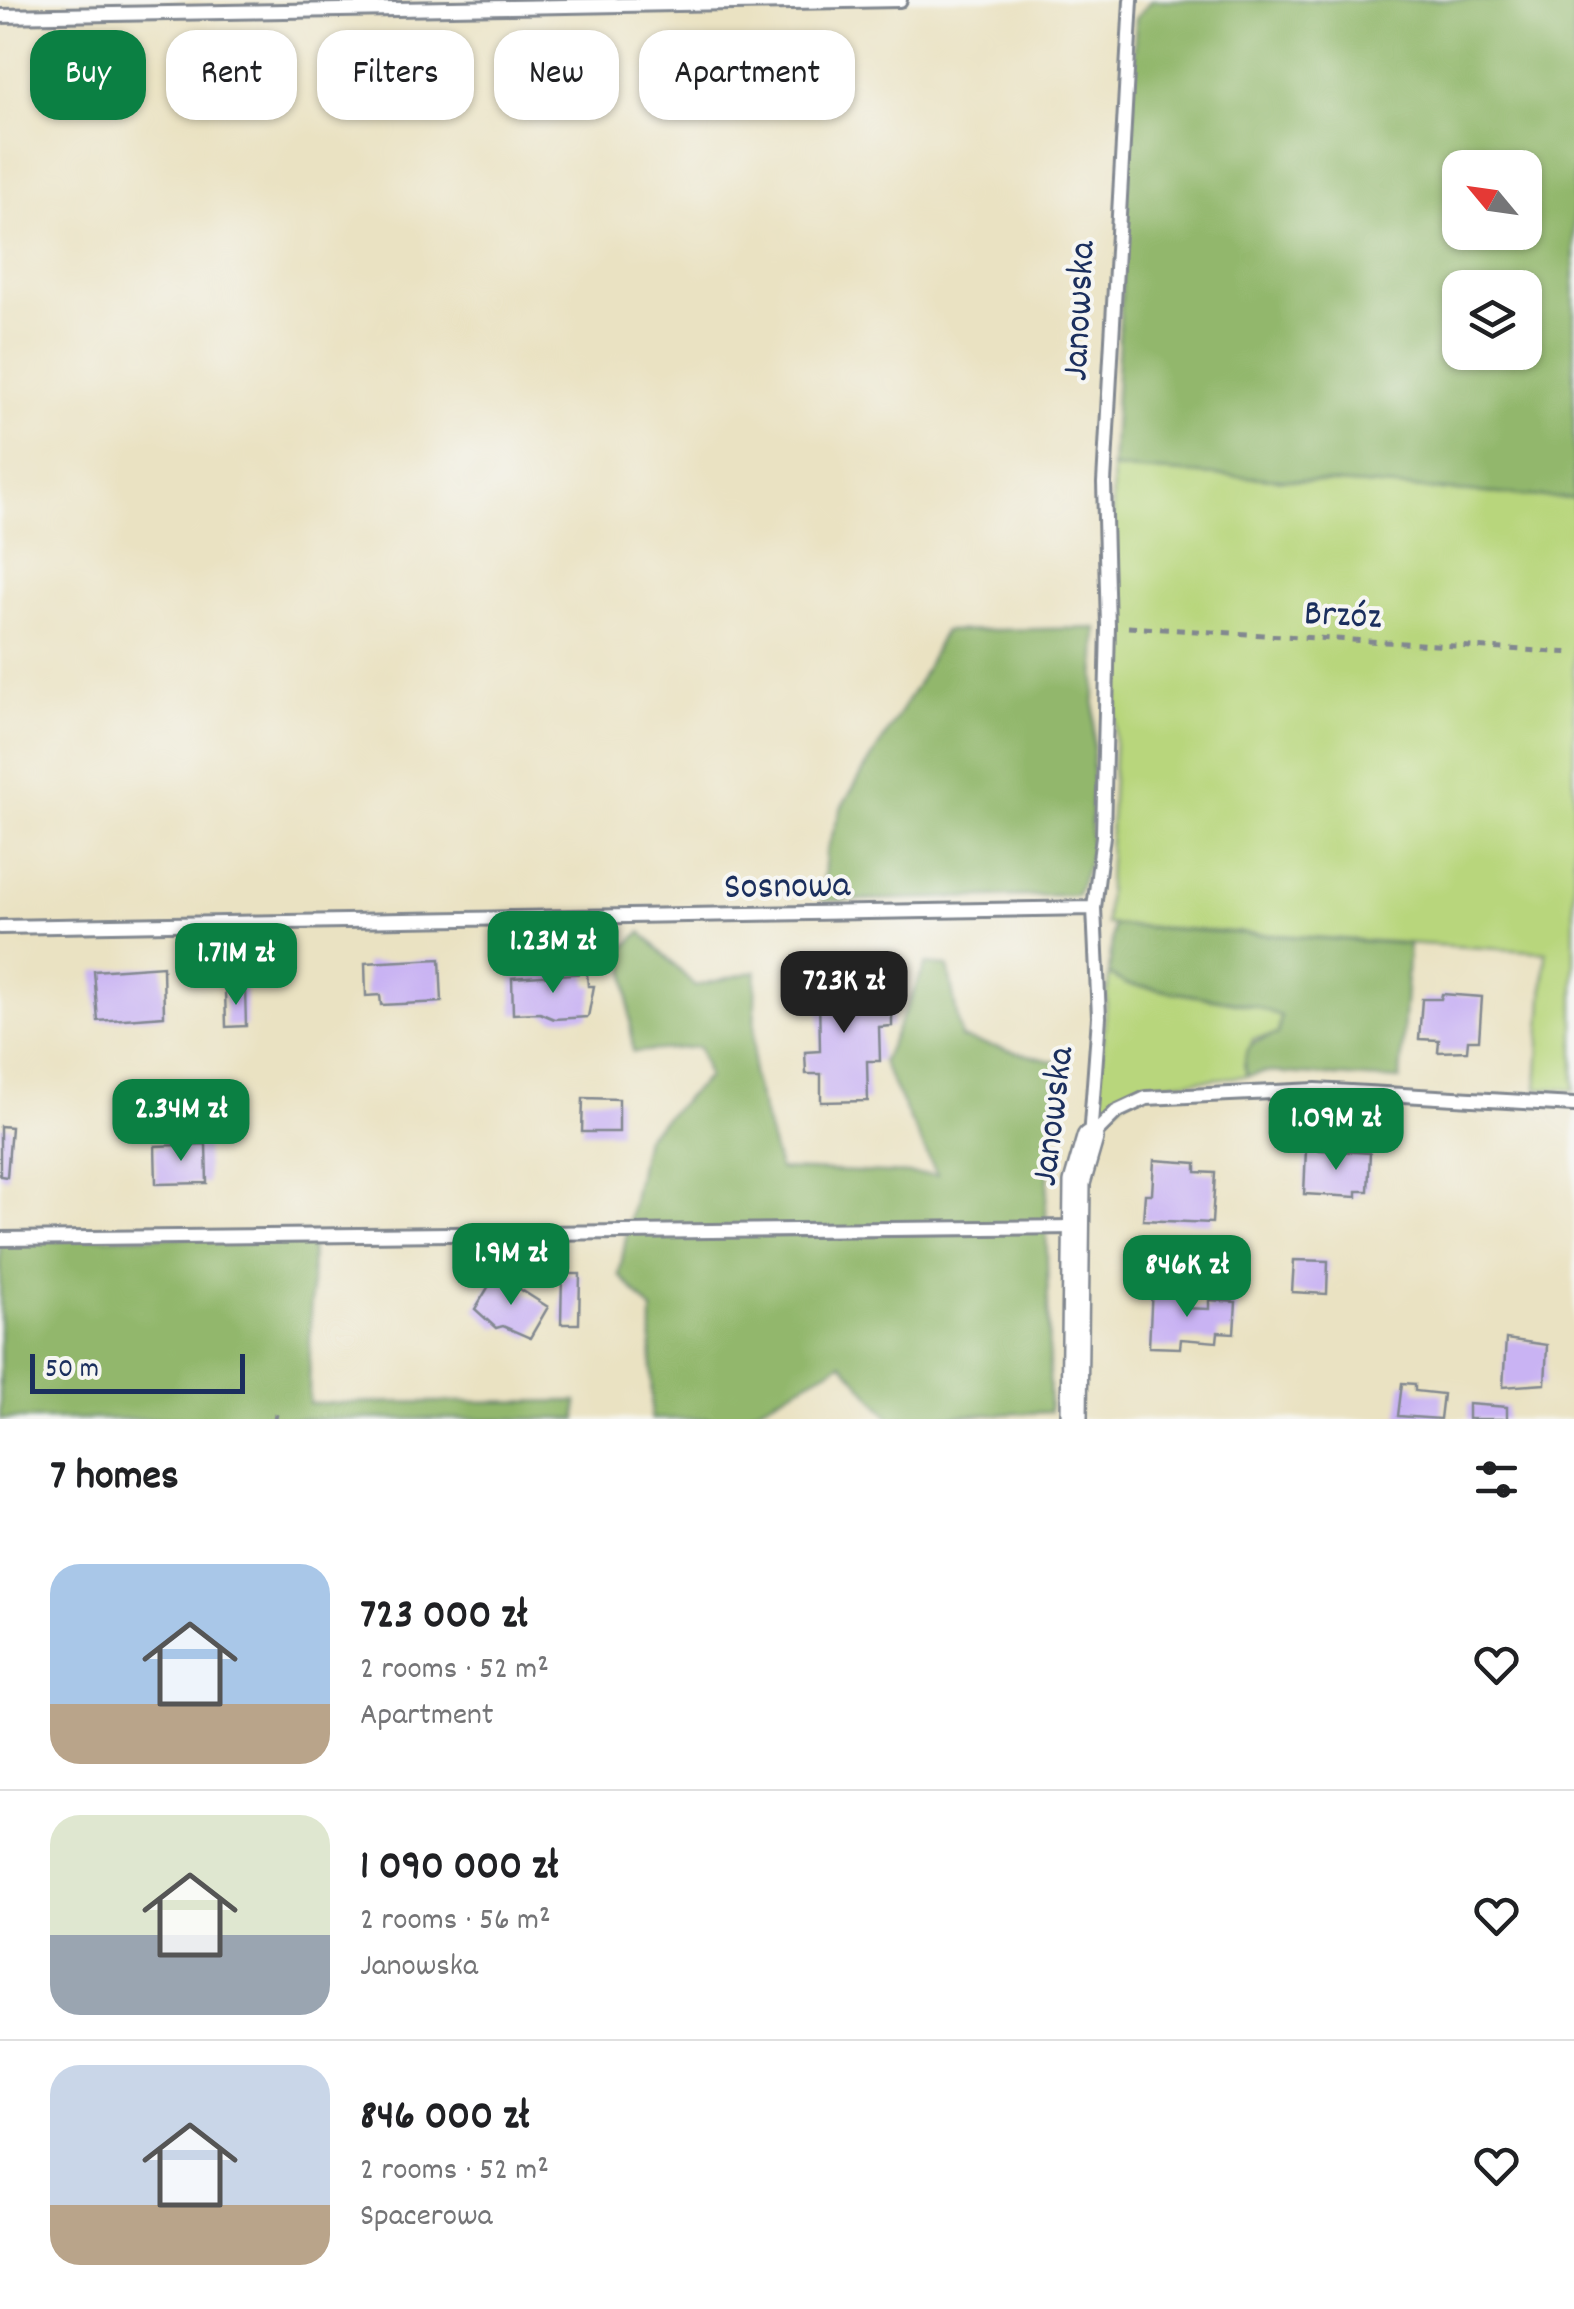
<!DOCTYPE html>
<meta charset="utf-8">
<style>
body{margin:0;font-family:Dekko,sans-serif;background:#f6f6f6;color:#202124;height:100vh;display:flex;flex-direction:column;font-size:38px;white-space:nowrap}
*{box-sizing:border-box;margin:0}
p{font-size:32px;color:#757577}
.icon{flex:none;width:55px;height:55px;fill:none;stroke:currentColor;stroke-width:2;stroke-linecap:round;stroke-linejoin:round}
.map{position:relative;height:1419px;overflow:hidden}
.side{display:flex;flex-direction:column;background:#fff;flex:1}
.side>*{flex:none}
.top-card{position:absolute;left:30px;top:30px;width:1000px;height:90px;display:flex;gap:20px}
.needle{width:65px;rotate:299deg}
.controls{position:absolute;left:1442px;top:150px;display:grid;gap:20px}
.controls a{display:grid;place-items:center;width:100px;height:100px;border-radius:20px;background:#fff;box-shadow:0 2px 8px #0004;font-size:50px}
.scale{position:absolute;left:30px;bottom:25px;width:215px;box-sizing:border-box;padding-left:10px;border:5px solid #1b2f5e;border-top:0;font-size:28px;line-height:35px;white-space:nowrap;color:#1b2f5e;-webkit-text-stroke:8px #f6f6f2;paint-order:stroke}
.price{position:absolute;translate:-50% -85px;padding:0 22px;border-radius:20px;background:#0b8043;color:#fff;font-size:32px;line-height:65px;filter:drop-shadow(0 2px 5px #0008)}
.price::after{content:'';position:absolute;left:50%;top:60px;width:30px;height:22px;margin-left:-15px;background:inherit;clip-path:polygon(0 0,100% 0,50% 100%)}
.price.current{background:#222;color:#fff}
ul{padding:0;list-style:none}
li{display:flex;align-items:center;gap:30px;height:250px;padding:0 50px}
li+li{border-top:2px solid #e0e0e0}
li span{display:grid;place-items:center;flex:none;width:280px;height:200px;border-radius:30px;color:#555}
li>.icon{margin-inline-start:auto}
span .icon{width:120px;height:120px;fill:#fffc;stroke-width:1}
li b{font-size:42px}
h2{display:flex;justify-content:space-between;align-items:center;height:120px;padding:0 50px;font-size:42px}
.pill{padding:0 35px;border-radius:30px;background:#fff;box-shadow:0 2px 8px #0004;font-size:35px;line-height:90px}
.pill.current{background:#0b8043;color:#fff}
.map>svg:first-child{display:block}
.green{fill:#b8d67c;stroke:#6a826d;stroke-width:2.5}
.forest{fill:#92b76c;stroke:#567365;stroke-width:2.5;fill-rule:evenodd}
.building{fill:#c9b3f3}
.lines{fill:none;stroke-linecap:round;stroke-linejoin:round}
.service-casing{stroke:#828890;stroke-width:18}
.minor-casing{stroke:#828890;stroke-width:30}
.path{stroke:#828890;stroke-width:5;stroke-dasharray:8 8;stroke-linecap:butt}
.service{stroke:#fff;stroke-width:12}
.minor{stroke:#fff;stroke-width:25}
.labels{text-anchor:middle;stroke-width:8;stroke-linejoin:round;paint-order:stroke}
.street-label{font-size:38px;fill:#1b2f5e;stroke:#f6f6f2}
</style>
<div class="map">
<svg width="1574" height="1419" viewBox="0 0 1574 1419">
<rect width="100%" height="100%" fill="#f6f6f2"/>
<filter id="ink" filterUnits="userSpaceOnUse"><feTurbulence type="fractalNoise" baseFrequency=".01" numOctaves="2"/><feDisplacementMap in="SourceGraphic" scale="20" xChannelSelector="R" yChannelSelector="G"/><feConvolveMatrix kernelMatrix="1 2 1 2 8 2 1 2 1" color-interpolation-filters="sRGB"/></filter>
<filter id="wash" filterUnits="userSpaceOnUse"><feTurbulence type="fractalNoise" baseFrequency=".0048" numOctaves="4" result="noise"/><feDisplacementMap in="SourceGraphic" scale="40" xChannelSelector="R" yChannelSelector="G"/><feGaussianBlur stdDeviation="2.25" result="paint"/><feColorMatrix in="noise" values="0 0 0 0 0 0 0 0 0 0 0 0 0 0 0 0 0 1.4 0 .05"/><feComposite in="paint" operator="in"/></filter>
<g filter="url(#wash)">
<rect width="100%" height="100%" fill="#eae2c2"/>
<path class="green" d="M1112,468l462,31v591l-37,-2 9,-136 -440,-28 11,-235z
M1109,974l17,10 144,25 11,7 -3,18 -25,5 -9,26 3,11 -102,9 -49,36z"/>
<path class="forest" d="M1151,0h423v499l-462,-31 24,-450zM1460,168h65v64h-65zM1460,288h65v64h-65z
M1097,628l-7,231 -13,36 -255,6 4,-48 16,-47 78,-126 24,-49z
M1113,925l296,19 -9,136 -136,-8 -17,4c-8,-30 6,-34 31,-42l3,-18 -30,-11 -125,-21 -17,-10z
M641,932l54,54 61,-15 -3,104 26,94 158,6 -55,-113 44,-98 22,2 13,72 98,25 -13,140 4,209 -159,7 -49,-56 -104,56h-87l1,-109 -33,-35 26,-138 63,-60 -9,-30 -66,5 -9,-104z
M312,1235l-3,168 268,-2v18h-577v-180z"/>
<g id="blocks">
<path class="building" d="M440,959l2,43 -61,3 -1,-10 -14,1 -1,-33z
M163,966l1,50 -66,5 -4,-50z
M848,970l1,28 43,4v24l-13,1 1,34h-13l1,40 -47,1v-28h-15l-1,-22 15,-1 -1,-56h-15v-24z
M587,973l1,13h6l-6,31 -34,2 -14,-6 -27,1 -1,-36z
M245,988l1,38 -20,1 -1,-38z
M1442,994l40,3 -3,43h-11l-1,11 -29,1 1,-12 -20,-1 3,-40h19z
M583,1098l36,1v33h-37z
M0,1126l11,1 -4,50 -7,-1z
M206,1144l1,39 -51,1 -1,-38z
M1306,1149l64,4 -2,38h-11v6l-53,-3z
M1154,1160l42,3v9l19,1 -3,50 -69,-3 2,-26h7z
M1294,1260l34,1 -1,33 -35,-2z
M496,1274l52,33 -18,31 -27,-12 -7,2 -21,-19z
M562,1274h18l-1,50h-18z
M1152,1287l31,2 -1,19 27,1v-9l27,2 -2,31 -16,-1 -1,10 -36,-3 -1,9 -31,-1z
M1506,1339l41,6 -2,39 -42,3z
M1402,1383l13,1v7l28,3 -3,25 -42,-3z
M1468,1404l39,3v12h-39z"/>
</g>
</g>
<g filter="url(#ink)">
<use href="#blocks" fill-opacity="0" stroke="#828890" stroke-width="2.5"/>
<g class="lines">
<g class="service-casing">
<path id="service" d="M0,16l900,-16
M0,927l1094,-19
M1090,1138l9,-121 -5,-109 9,-72 5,-210 -4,-143 27,-483
M1090,1138l26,-26 30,-14 170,-8 258,15
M0,1239l1076,-12"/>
</g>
<g class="minor-casing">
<path id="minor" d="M1074,1419l3,-236 13,-45"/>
</g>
<path class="path" d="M1128,627l446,26
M275,1419l1,-5"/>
<use href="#service" class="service"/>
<use href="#minor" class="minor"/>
</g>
</g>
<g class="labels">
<g class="street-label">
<text transform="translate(1076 311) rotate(-87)" y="13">Janowska</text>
<text transform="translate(1343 612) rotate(3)" y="13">Brzóz</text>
<text transform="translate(787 883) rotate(-1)" y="13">Sosnowa</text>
<text transform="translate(1050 1116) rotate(-83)" y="13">Janowska</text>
</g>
</g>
</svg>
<div class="controls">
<a><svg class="needle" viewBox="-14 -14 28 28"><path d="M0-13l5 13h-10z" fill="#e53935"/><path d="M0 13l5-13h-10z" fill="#757577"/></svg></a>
<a><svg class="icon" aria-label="layers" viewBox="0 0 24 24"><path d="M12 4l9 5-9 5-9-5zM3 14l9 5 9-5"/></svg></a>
</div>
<div class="scale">50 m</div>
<b class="price" style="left:553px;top:996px">1.23M zł</b>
<b class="price" style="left:236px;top:1008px">1.71M zł</b>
<b class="price current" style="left:844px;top:1036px">723K zł</b>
<b class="price" style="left:181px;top:1164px">2.34M zł</b>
<b class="price" style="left:1336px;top:1173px">1.09M zł</b>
<b class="price" style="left:511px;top:1308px">1.9M zł</b>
<b class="price" style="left:1187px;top:1320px">846K zł</b>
<div class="top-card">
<a class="pill current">Buy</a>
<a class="pill">Rent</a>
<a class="pill">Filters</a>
<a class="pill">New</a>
<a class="pill">Apartment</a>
</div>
</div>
<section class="side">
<h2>7 homes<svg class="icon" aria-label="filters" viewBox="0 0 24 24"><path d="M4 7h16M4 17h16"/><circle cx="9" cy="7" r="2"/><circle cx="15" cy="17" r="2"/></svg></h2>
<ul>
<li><span style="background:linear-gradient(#a9c7e8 70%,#b9a48a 0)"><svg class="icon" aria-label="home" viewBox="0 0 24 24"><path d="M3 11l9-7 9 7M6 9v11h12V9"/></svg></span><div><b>723 000 zł</b><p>2 rooms · 52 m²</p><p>Apartment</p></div><svg class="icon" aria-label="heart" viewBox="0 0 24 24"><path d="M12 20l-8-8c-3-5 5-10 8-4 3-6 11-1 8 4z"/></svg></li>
<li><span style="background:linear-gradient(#dfe7d0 60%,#9aa5b1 0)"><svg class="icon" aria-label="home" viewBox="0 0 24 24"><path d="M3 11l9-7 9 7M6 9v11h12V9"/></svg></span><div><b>1 090 000 zł</b><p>2 rooms · 56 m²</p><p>Janowska</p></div><svg class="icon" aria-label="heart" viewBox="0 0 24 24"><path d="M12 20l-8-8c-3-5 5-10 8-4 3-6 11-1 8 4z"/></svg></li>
<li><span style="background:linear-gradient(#c9d6e8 70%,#b9a48a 0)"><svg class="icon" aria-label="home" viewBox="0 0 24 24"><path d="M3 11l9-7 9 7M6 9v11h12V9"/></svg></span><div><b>846 000 zł</b><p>2 rooms · 52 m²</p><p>Spacerowa</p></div><svg class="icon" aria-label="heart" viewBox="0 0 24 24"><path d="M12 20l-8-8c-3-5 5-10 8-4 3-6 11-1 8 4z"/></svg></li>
</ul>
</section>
